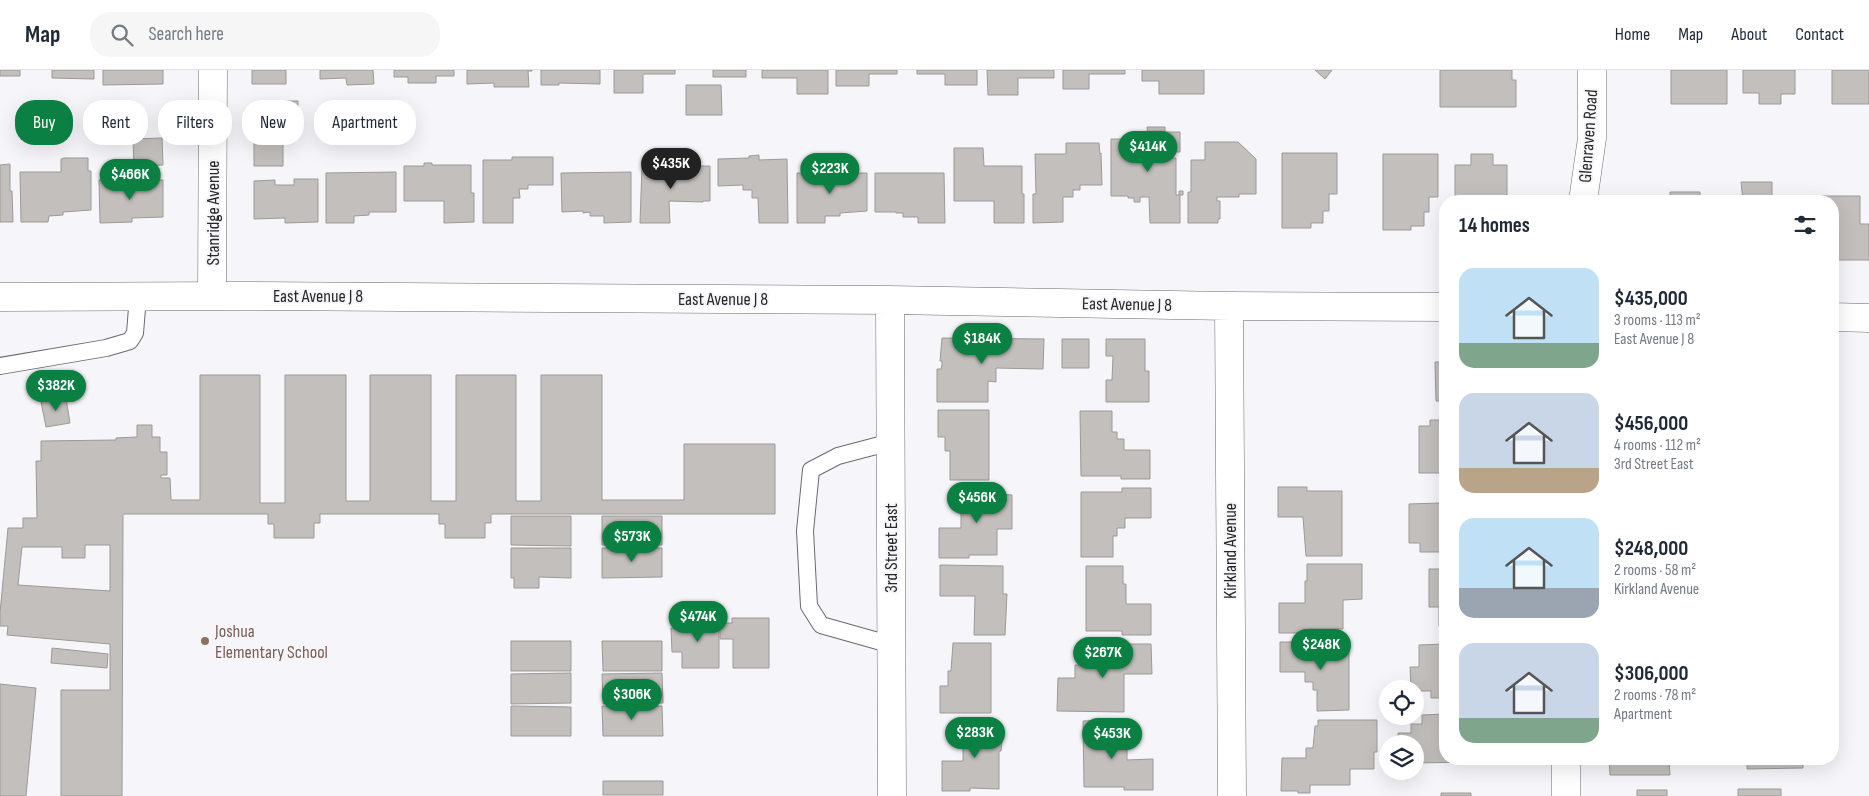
<!DOCTYPE html>
<meta charset="utf-8">
<style>
body{margin:0;font-family:"Sofia Sans Condensed",sans-serif;background:#f6f6f7;color:#1f2937;height:100vh;display:flex;flex-direction:column;font-size:19px;white-space:nowrap}
*{box-sizing:border-box;margin:0}
p{font-size:16px;color:#747a83}
.icon{flex:none;width:28px;height:28px;fill:none;stroke:currentColor;stroke-width:2;stroke-linecap:round;stroke-linejoin:round}
.map{position:relative;flex:1;overflow:hidden}
.details{position:absolute;left:1439px;top:125px;width:400px;height:570px;display:flex;flex-direction:column;background:#fff;border-radius:20px;box-shadow:0 5px 20px #0002}
.details>*{flex:none}
.guide{position:absolute;left:15px;top:30px;width:475px;height:45px;display:flex;gap:10px}
.buttons{position:absolute;left:1379px;top:610px;display:grid;gap:10px}
.buttons a{display:grid;place-items:center;width:45px;height:45px;border-radius:50%;background:#fff;box-shadow:0 5px 20px #0002;font-size:25px}
.price{position:absolute;translate:-50% -42px;padding:0 11px;border-radius:18px;background:#0b8043;color:#fff;font-size:16px;line-height:32px;filter:drop-shadow(0 1px 2px #0008)}
.price::after{content:'';position:absolute;left:50%;top:30px;width:15px;height:11px;margin-left:-8px;background:inherit;clip-path:polygon(0 0,100% 0,50% 100%)}
.price.active{background:#222;color:#fff}
ul{padding:0;list-style:none}
li{display:flex;align-items:center;gap:15px;height:125px;padding:0 20px}
li span{display:grid;place-items:center;flex:none;width:140px;height:100px;border-radius:15px;color:#555}
li>.icon{margin-inline-start:auto}
span .icon{width:60px;height:60px;fill:#fffc;stroke-width:1}
li b{font-size:21px}
h2{display:flex;justify-content:space-between;align-items:center;height:60px;padding:0 20px;font-size:21px}
.tag{padding:0 18px;border-radius:20px;background:#fff;box-shadow:0 5px 20px #0002;font-size:18px;line-height:45px}
.tag.active{background:#0b8043;color:#fff}
header{display:flex;align-items:center;gap:30px;box-sizing:border-box;height:70px;padding:0 25px;background:#fff;border-bottom:1px solid #e0e1e3}
header strong{font-size:24px}
nav{display:flex;gap:28px;margin-inline-start:auto;font-size:18px}
.search{width:350px;height:45px;background:#f6f6f7;display:flex;align-items:center;gap:12px;box-sizing:border-box;padding:0 18px;border-radius:20px;color:#747a83;font-size:19px}
.map>svg:first-child{display:block}
.building{fill:#c2bfbc;stroke:#9c9996;fill-rule:evenodd}
.lines{fill:none;stroke-linecap:round;stroke-linejoin:round}
.lane-casing{stroke:#6a6a6d;stroke-width:18}
.street-casing{stroke:#6a6a6d;stroke-width:29}
.lane{stroke:#fff;stroke-width:16}
.street{stroke:#fff;stroke-width:28}
.education-dot{fill:#8d6e63;stroke:#f6f5fa;stroke-width:2}
.labels{text-anchor:middle;stroke-width:4;stroke-linejoin:round;paint-order:stroke}
.street-label{font-size:18px;fill:#272728;stroke:#f6f5fa}
.education-label{font-size:18px;fill:#785e54;stroke:#f6f5fa;text-anchor:start}
</style>
<header>
<strong>Map</strong>
<div class="search"><svg class="icon" aria-label="search" viewBox="0 0 24 24"><circle cx="10" cy="10" r="6"/><path d="M15 15l6 6"/></svg>Search here</div>
<nav><a>Home</a><a>Map</a><a>About</a><a>Contact</a></nav>
</header>
<div class="map">
<svg width="1869" height="726" viewBox="0 0 1869 726">
<rect width="100%" height="100%" fill="#f6f5fa"/>
<path class="building" d="M0,0h20v6h-20z
M52,0h42v9l-42,-1z
M103,0h60v14l-60,1z
M252,0h34v14h-34z
M320,0h53l1,14 -27,1 -1,-7 -26,1z
M394,0h60v6h-18v7h-28v-6h-14z
M467,0h65v1h-4l1,16h-35v-4l-27,1z
M541,0h59v14l-41,-1v2h-18z
M614,0h61v4h-32v19h-29z
M713,0h33v7h-33z
M762,0h66v24h-31v-16h-35z
M836,0h61v4h-28v12h-33z
M917,0h60v15h-32v-11h-28z
M987,0h67v8h-36v17h-30z
M1063,0h62v4h-36v15h-26z
M1142,0h62v24h-45v-13h-17z
M1315,0h17l-7,9z
M1440,0h72v10h4v27h-76z
M1671,0h56v34h-56z
M1743,0h52v24h-14v10h-22v-11h-16z
M1832,0h37v34h-37z
M686,15h35l1,30h-36z
M281,31h17v19l-44,-2v-14h27z
M1147,57h18v5h15v20h-15v6h11v37h3v-4h4v4h-3v28h-30l-1,-26h-9v5h-6v-4h-6v-2h-17v-57h33l4,-3z
M162,68l1,27 -29,1 -1,-27z
M283,69v27h-29v-26z
M1205,72h33l18,17v35h-17v3h-22v4h3v18h-2v4h-30v-31h3v-32h14z
M1066,73h33l1,11 1,-1 1,32h-22v5h-7v7h-10v25l-30,1v-29h3l-1,-40h31z
M954,78h29l1,18h38v28h2v29h-30v-22h-40z
M1282,83h55v41h-8v17h-6v12h-12v5h-29z
M1383,84h55v43h-9v15h-5v14h-13v4h-28z
M1471,84h22v11h14v36h-52v-36h16z
M759,85v5l28,-1 1,64h-29l-1,-25h-6v-8h-9v-5l-25,1v-27l31,-1v-2z
M512,87h41v28h-25v4h-9l1,9h-7v25h-30v-63h29z
M64,88h24v13h3v39l-28,2v3l-14,1 -1,6h-27l-1,-50h41v-13z
M424,93h8v2h39v28h3v29l-30,1v-22h-40v-35h20z
M10,94v27h2l1,31h-13v-57z
M642,96h68v35h-7v1l-34,-1 1,22h-30z
M396,102v40h-27v3l-15,1v7h-28v-50z
M631,102v50l-27,1v-7h-14v-4l-7,1v-2l-21,1 -1,-39z
M797,103h70v38l-27,2v3h-15v7h-28z
M875,103h69l1,50h-27v-6h-15v-4h-7v-1h-21z
M122,109v6h19v-5h22v37l-31,1v4l-32,1 -1,-43z
M294,109h24v43l-33,1v-5l-31,1v-38l21,-1v5h19z
M1741,112h31v14h17v5h-46z
M1670,122h30v9h-30z
M1820,126h40v28h9v36h-37v-59h-25v-2h13z
M942,268l102,1 -1,30 -47,-1v14l-8,-1v21h-51v-33h4l1,-4v-4h-2z
M1062,269h27v29h-27z
M1106,269h39v32h4v31h-43v-22h6l1,-24h-7z
M1435,292h10v39h-9z
M200,305h60v128h25v-128h61v126h24v-126h61v126h25v-126h60v126h25v-126h61v125h82v-56h91v70h-284v9h-6v15h-40v-14h-6v-10h-119v9h-6v15h-40v-14h-6v-10h-145l-1,282h-61v-106h49v-46l-103,-9 1,-9h-8v-13l8,-85h15v-10h14l-1,-57h5v-20l75,-1v-2l21,-1v-12h15v12h8v15h7v23h-6v3h9l1,22h29zM85,475h25v46l-92,-6 4,-38h40v11h23z
M66,328l4,25 -24,4 -5,-25z
M938,340h51v70h-39v-29h-5v-14h-7z
M1080,341h32v21h5v7h7v11h26v29h-29v-3h-40z
M1430,350h15v53h-26v-47h11z
M1278,417h29v4h35v65h-36l-3,-39h-25z
M961,418h35v6l16,1v34h-15v26h-28v3h-30v-30h22z
M1122,418h29v30h-26v10h-8v8h-4v21h-32v-65h41z
M1440,433h5v49h-25v-9h-11v-39z
M511,446h60v30l-60,-1z
M602,446h60v29h-60z
M511,478h60v30l-32,-1v11h-25v-10h-3z
M602,478h60v29l-60,1z
M1307,494h55v35l-19,1v29h-34v4h-30v-30h26v-22h2z
M940,495l63,1v28h4l-2,41h-31l1,-39h-35z
M1086,496h37v18h3v20h25v31h-29v-4h-36z
M1429,499h16v57h-6v-19h-10z
M682,548h37v50h-37v-16h-10l-1,-24h11z
M732,548h37v50h-36v-29h-13v-16h12z
M511,571h60v30h-60z
M602,571h60v30h-59z
M1280,572h30v4h39v64l-32,1v-21h-4v-8h-8v-10h-25z
M953,573h38v70h-51v-27h8v-15h3z
M1124,574h27l1,30h-28v38l-67,-1 1,-33h17v-13h13v-18h36z
M1445,574v54h-14v-7h-12v-3h-8l-1,-21h9v-22z
M52,578l56,6 -1,14 -56,-5z
M571,603v30l-60,1v-30z
M662,603l1,30 -60,1 -1,-30z
M0,614l36,4 -10,108h-26z
M511,636l60,1v29h-60z
M602,636h60l1,30h-60z
M1445,644v45h26l1,3 -57,1v-19h-17v-11h13v-9h11v-9z
M963,650l36,1v20h3l-1,10h-2v38l-29,-1v3h-28v-30h21z
M1115,650l1,22h4v7h7v11l26,-1v31h-29v-3h-40l-1,-66z
M1318,650h59v32h-3v17h-24v16h-40v8h-12v-2h-17l1,-33h24v-10h7l2,-22h3z
M1609,689h65l-5,1 1,15h-60z
M1747,689h56v9l-56,1z
M603,711h60v14h-60z
M1738,719h43v7h-43z
M1637,720h30v6h-30z
M1441,723h30v3h-30z"/>
<g class="lines">
<g class="lane-casing">
<path id="lane" d="M0,296l106,-18 24,-7 5,-8 3,-37
M891,372l-53,14 -27,14 -6,61 4,75 12,19 71,20"/>
</g>
<g class="street-casing">
<path id="street" d="M1583,131l9,-63v-68
M212,226l1,-226
M0,227l238,-1 652,4 339,6 216,1
M890,230l2,496
M1229,236l3,490
M1832,247l37,1
M1566,726v-37"/>
</g>
<use href="#lane" class="lane"/>
<use href="#street" class="street"/>
</g>
<circle class="education-dot" cx="205" cy="571" r="5"/>
<g class="labels">
<g class="street-label">
<text transform="translate(1588 66) rotate(-86)" y="6">Glenraven Road</text>
<text transform="translate(213 143) rotate(-90)" y="6">Stanridge Avenue</text>
<text x="318" y="232">East Avenue J 8</text>
<text x="723" y="235">East Avenue J 8</text>
<text transform="translate(1127 234) rotate(1)" y="6">East Avenue J 8</text>
<text transform="translate(891 478) rotate(-90)" y="6">3rd Street East</text>
<text transform="translate(1230 481) rotate(-90)" y="6">Kirkland Avenue</text>
</g>
<g class="education-label">
<text x="215" y="567">Joshua<tspan x="215" dy="21">Elementary School</tspan></text>
</g>
</g>
</svg>
<div class="buttons">
<a><svg class="icon" aria-label="locate" viewBox="0 0 24 24"><circle cx="12" cy="12" r="6"/><path d="M12 2v4M12 18v4M2 12h4M18 12h4"/></svg></a>
<a><svg class="icon" aria-label="layers" viewBox="0 0 24 24"><path d="M12 4l9 5-9 5-9-5zM3 14l9 5 9-5"/></svg></a>
</div>
<b class="price" style="left:1148px;top:103px">$414K</b>
<b class="price active" style="left:671px;top:120px">$435K</b>
<b class="price" style="left:830px;top:125px">$223K</b>
<b class="price" style="left:130px;top:131px">$466K</b>
<b class="price" style="left:982px;top:295px">$184K</b>
<b class="price" style="left:56px;top:342px">$382K</b>
<b class="price" style="left:977px;top:454px">$456K</b>
<b class="price" style="left:632px;top:493px">$573K</b>
<b class="price" style="left:698px;top:573px">$474K</b>
<b class="price" style="left:1321px;top:601px">$248K</b>
<b class="price" style="left:1103px;top:609px">$267K</b>
<b class="price" style="left:632px;top:651px">$306K</b>
<b class="price" style="left:975px;top:689px">$283K</b>
<b class="price" style="left:1112px;top:690px">$453K</b>
<div class="guide">
<a class="tag active">Buy</a>
<a class="tag">Rent</a>
<a class="tag">Filters</a>
<a class="tag">New</a>
<a class="tag">Apartment</a>
</div>
<section class="details">
<h2>14 homes<svg class="icon" aria-label="filters" viewBox="0 0 24 24"><path d="M4 7h16M4 17h16"/><circle cx="9" cy="7" r="2"/><circle cx="15" cy="17" r="2"/></svg></h2>
<ul>
<li><span style="background:linear-gradient(#bfe0f5 75%,#7fa58c 0)"><svg class="icon" aria-label="home" viewBox="0 0 24 24"><path d="M3 11l9-7 9 7M6 9v11h12V9"/></svg></span><div><b>$435,000</b><p>3 rooms · 113 m²</p><p>East Avenue J 8</p></div></li>
<li><span style="background:linear-gradient(#c9d6e8 75%,#b9a48a 0)"><svg class="icon" aria-label="home" viewBox="0 0 24 24"><path d="M3 11l9-7 9 7M6 9v11h12V9"/></svg></span><div><b>$456,000</b><p>4 rooms · 112 m²</p><p>3rd Street East</p></div></li>
<li><span style="background:linear-gradient(#bfe0f5 70%,#9aa5b1 0)"><svg class="icon" aria-label="home" viewBox="0 0 24 24"><path d="M3 11l9-7 9 7M6 9v11h12V9"/></svg></span><div><b>$248,000</b><p>2 rooms · 58 m²</p><p>Kirkland Avenue</p></div></li>
<li><span style="background:linear-gradient(#c9d6e8 75%,#7fa58c 0)"><svg class="icon" aria-label="home" viewBox="0 0 24 24"><path d="M3 11l9-7 9 7M6 9v11h12V9"/></svg></span><div><b>$306,000</b><p>2 rooms · 78 m²</p><p>Apartment</p></div></li>
</ul>
</section>
</div>
